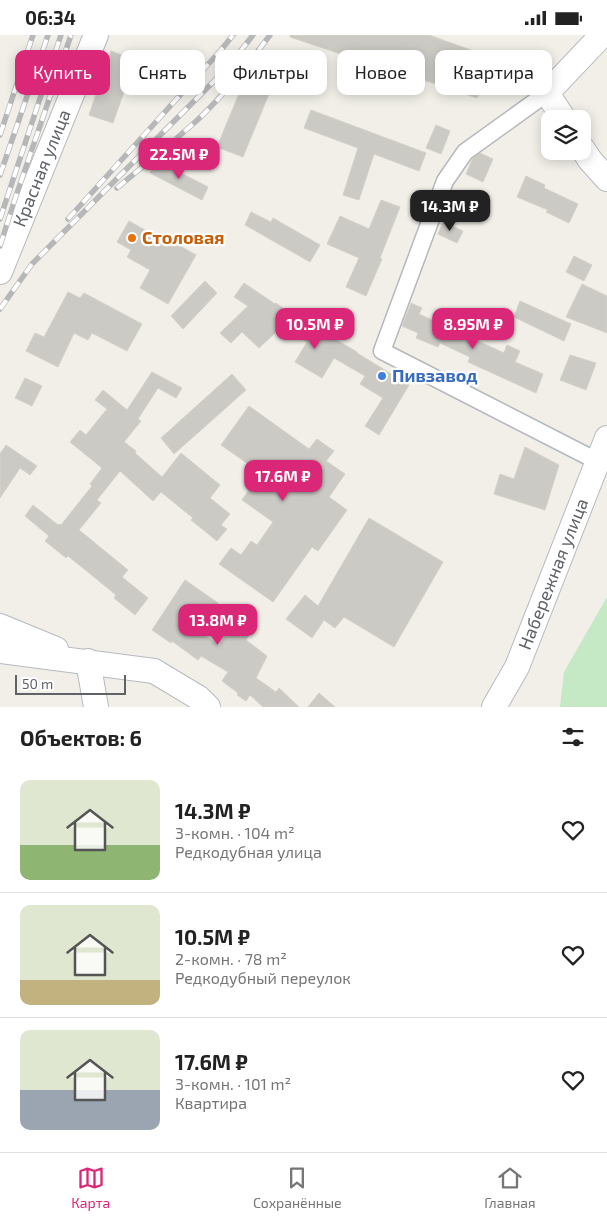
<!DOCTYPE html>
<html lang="ru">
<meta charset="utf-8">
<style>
body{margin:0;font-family:"Exo 2",sans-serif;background:#f2f2f2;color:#222;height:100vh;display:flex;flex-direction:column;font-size:19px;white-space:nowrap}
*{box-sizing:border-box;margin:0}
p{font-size:16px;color:#767676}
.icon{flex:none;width:28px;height:28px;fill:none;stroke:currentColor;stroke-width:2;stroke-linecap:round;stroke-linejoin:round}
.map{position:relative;height:672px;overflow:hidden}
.details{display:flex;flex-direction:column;background:#fff;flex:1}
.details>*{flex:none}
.banner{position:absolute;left:15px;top:15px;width:578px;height:45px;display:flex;gap:10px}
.buttons{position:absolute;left:541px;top:75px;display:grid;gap:10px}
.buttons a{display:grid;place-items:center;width:50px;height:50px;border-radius:10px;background:#fff;box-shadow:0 2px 12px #0003;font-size:25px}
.scale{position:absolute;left:15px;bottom:12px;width:111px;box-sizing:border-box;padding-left:5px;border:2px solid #5f6368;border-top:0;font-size:14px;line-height:18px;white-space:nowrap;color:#5f6368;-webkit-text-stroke:4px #fff;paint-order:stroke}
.price{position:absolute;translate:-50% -42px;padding:0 11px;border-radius:10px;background:#db2777;color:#fff;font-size:16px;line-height:32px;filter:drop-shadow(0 1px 2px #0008)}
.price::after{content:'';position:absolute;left:50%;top:30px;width:15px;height:11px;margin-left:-8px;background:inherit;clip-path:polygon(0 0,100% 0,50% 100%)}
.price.on{background:#222;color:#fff}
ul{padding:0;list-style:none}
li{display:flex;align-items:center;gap:15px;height:125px;padding:0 20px}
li+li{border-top:1px solid #e0e0e0}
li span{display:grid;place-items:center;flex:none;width:140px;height:100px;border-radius:10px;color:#555}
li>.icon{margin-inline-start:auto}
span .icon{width:60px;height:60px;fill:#fffc;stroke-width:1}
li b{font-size:21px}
h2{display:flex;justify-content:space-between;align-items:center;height:60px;padding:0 20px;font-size:21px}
.chip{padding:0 18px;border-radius:10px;background:#fff;box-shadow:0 2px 12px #0003;font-size:18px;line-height:45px}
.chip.on{background:#db2777;color:#fff}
.status{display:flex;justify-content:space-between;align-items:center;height:35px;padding:0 25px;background:#fff;direction:ltr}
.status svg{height:14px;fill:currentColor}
.dock{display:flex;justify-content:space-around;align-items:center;height:70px;border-top:1px solid #e0e0e0;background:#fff;font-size:14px;color:#767676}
.dock a{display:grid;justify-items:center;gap:2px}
.dock .on{color:#db2777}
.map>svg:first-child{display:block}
.green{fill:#c5e8c5}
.building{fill:#cccac5;stroke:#d6d1c6}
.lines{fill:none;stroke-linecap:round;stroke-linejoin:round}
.street-casing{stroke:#b5b8bc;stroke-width:19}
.secondary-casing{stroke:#b6babf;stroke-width:26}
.street{stroke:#fff;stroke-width:16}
.secondary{stroke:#fff;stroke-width:24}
.rail-casing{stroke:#b6b7b8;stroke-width:5.5}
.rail{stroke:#fff;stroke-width:4;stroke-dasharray:11;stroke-linecap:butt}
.food-dot{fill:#e8710a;stroke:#fff;stroke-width:2}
.shop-dot{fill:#3f7fe0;stroke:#fff;stroke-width:2}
.labels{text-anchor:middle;stroke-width:4.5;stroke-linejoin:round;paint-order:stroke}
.street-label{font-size:18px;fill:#5f6368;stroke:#fff}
.food-label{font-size:18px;font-weight:bold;fill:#c56008;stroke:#fff;text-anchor:start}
.shop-label{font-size:18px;font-weight:bold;fill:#366cbe;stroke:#fff;text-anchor:start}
</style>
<div class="status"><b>06:34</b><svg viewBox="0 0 49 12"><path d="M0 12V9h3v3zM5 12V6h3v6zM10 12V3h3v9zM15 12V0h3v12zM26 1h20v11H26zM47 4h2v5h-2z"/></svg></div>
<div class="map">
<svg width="607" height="672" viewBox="0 0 607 672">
<rect width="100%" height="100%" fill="#f1efe8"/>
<path class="green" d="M607,562v110h-47l4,-35z"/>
<path class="building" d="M290,0h139l50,18 -2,5 13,5 -13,35 -44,-15 -62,-19 -81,-27z
M111,16l24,9 -22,63 -24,-8z
M243,49l26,10 -26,63 -26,-10z
M311,75l115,43 -7,18 -45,-17 -15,46 -16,-5 15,-47 -54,-20z
M436,90l14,6 -9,23 -15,-6z
M480,118l13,6 -10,23 -17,-8 7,-16z
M156,125l52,27 -6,13 -52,-27z
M526,141l19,9 -1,3 34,16 -9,19 -23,-11 2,-2 -31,-13z
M381,165l19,7 -20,51 2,1 -16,37 -20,-9 13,-29 -32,-14 13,-28 29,13z
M251,177l20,10 2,-4 47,27 -10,17 -65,-37z
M129,186l37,21 2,-3 28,16 -28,49 -28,-16 10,-18 -23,-13 4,-7 -14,-8z
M443,187l20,9 -6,12 -19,-9z
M574,221l18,9 -8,16 -18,-9z
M205,246l12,12 -34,36 -12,-13z
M244,248l31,21 1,-1 22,16 1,-1 58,34v1l52,32 -30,50 -14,-9 18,-28 -23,-14 5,-8 -31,-18 -12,20 -27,-16 12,-20 -25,-14 -3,4 -2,-1 -18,17 -17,-16 -11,11 -11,-10 28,-27 -14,-9z
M582,249l25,12v37l-41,-16z
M68,257l12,6 4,-5 58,31 -15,27 -35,-18 -4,7 -14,-7 -16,34 -32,-16 9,-18 9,4z
M520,266l51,23 -7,17 -50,-24z
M411,268l11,5 -3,6 85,39 3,-8 13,6 -5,11 28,12 -7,19 -68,-31 2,-5 -30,-14 -2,4 -22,-9 2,-5 -16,-7z
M570,320l26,8 -10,27 -26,-10z
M152,337l30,16 -6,10 -18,-10 -20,31 3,2 -17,21 12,9 -1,2 27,24 19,-24 39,32 -10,13 20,16 -9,11 6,4 -10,12 -26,-21 2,-2 -32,-26 -8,9 -33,-30 -23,29 4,3 -22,27 49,40 -6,7 26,21 -13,17 -21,-17 2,-3 -17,-14 -31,-25 -2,2 -21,-17 4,-5 -24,-20 8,-11 25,20 1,-1 2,1 31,-39 -2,-2 12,-16 -32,-26 10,-12 6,5 21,-26 -12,-9 8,-10 24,20z
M232,339l14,16 -72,64 -13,-16z
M25,343l17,8 -10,20 -17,-8z
M249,371l60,43 8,-10 17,12 -8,10 19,13 -16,23 18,13 -29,41 -6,-4 -39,55 -54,-38 12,-16 10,7 10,-14 6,4 16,-23 -31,-22 19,-27 -40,-28z
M6,410l31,21 -7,9 -10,-7 -20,30v-44z
M525,412l34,18 -14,45 -51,-16 6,-20 14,5z
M369,483l74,44 -49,85 -50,-30 -9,11 -11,-8 -12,18 -26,-19 19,-24 13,11z
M185,545l33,23 -20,27 21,16 15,-24 17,10 -5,8 21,16 -11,22 20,14 3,-4 20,19h-36l-13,-12 -4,6 -9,-6 1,-2 -16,-12 6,-9 -27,-16 -3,4 -26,-19 -1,2 -19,-13z
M319,658l16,14h-27z"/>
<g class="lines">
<g class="street-casing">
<path id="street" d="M547,58l-82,59 -20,29 -63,170 215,110"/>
</g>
<g class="secondary-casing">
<g id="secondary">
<path d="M564,84l-17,-26 55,-58"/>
<path d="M582,113l8,12 17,19"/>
<path id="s1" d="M0,237l96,-237"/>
<path d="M0,591l56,23"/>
<path d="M0,616l154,20 45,27 9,9"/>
<path d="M88,626l8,46"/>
<path id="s2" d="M494,672l23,-40 90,-229"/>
</g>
</g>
<use href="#street" class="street"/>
<use href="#secondary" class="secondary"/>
<g class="rail-casing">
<path id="rail" d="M0,100l33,-100
M0,140l48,-140
M117,153c25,-21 51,-42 76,-64 29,-26 54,-58 77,-89
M0,184l61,-184
M68,184l153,-169 12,-15
M0,211l14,-44 57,-167
M0,274l32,-45 196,-197 25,-32"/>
</g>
<use href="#rail" class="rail"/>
</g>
<circle class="food-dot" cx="132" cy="203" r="5"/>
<circle class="shop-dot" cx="382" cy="341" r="5"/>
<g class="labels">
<g class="street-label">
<text dy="6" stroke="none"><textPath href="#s1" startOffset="112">Красная улица</textPath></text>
<text dy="6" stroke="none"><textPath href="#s2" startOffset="146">Набережная улица</textPath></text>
</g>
<g class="food-label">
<text x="142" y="209">Столовая</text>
</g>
<g class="shop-label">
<text x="392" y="347">Пивзавод</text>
</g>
</g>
</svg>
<div class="buttons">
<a><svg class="icon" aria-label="layers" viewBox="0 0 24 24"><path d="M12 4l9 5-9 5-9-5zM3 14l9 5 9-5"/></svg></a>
</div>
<div class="scale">50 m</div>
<b class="price" style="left:179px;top:145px">22.5M ₽</b>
<b class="price on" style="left:450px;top:197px">14.3M ₽</b>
<b class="price" style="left:315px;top:315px">10.5M ₽</b>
<b class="price" style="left:473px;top:315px">8.95M ₽</b>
<b class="price" style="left:283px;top:467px">17.6M ₽</b>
<b class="price" style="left:218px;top:611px">13.8M ₽</b>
<div class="banner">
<a class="chip on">Купить</a>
<a class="chip">Снять</a>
<a class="chip">Фильтры</a>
<a class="chip">Новое</a>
<a class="chip">Квартира</a>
</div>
</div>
<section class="details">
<h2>Объектов: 6<svg class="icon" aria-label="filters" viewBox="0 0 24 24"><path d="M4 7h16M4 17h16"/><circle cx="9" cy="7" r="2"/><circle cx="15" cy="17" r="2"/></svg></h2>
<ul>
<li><span style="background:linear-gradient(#dfe7d0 65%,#8fb573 0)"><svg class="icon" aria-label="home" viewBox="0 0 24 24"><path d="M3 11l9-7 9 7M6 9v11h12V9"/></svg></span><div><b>14.3M ₽</b><p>3-комн. · 104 m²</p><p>Редкодубная улица</p></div><svg class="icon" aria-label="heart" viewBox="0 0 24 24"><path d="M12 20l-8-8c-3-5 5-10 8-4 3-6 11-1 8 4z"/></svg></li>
<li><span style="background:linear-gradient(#dfe7d0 75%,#c2b280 0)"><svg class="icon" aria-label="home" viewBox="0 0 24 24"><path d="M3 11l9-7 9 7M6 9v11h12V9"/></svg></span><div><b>10.5M ₽</b><p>2-комн. · 78 m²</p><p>Редкодубный переулок</p></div><svg class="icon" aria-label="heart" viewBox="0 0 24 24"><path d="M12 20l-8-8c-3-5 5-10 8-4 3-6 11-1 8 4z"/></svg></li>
<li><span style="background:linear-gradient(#dfe7d0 60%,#9aa5b1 0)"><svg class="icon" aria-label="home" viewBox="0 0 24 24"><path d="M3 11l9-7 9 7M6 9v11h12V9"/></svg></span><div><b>17.6M ₽</b><p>3-комн. · 101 m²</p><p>Квартира</p></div><svg class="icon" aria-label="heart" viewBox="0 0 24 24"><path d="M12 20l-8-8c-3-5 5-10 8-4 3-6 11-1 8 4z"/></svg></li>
</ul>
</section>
<nav class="dock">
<a class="on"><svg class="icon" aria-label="map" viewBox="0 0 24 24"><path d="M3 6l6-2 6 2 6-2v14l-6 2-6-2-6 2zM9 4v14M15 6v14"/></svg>Карта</a>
<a><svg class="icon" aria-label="saved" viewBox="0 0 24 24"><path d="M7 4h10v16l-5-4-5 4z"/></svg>Сохранённые</a>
<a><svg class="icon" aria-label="home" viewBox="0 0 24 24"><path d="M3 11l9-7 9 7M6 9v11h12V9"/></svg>Главная</a>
</nav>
